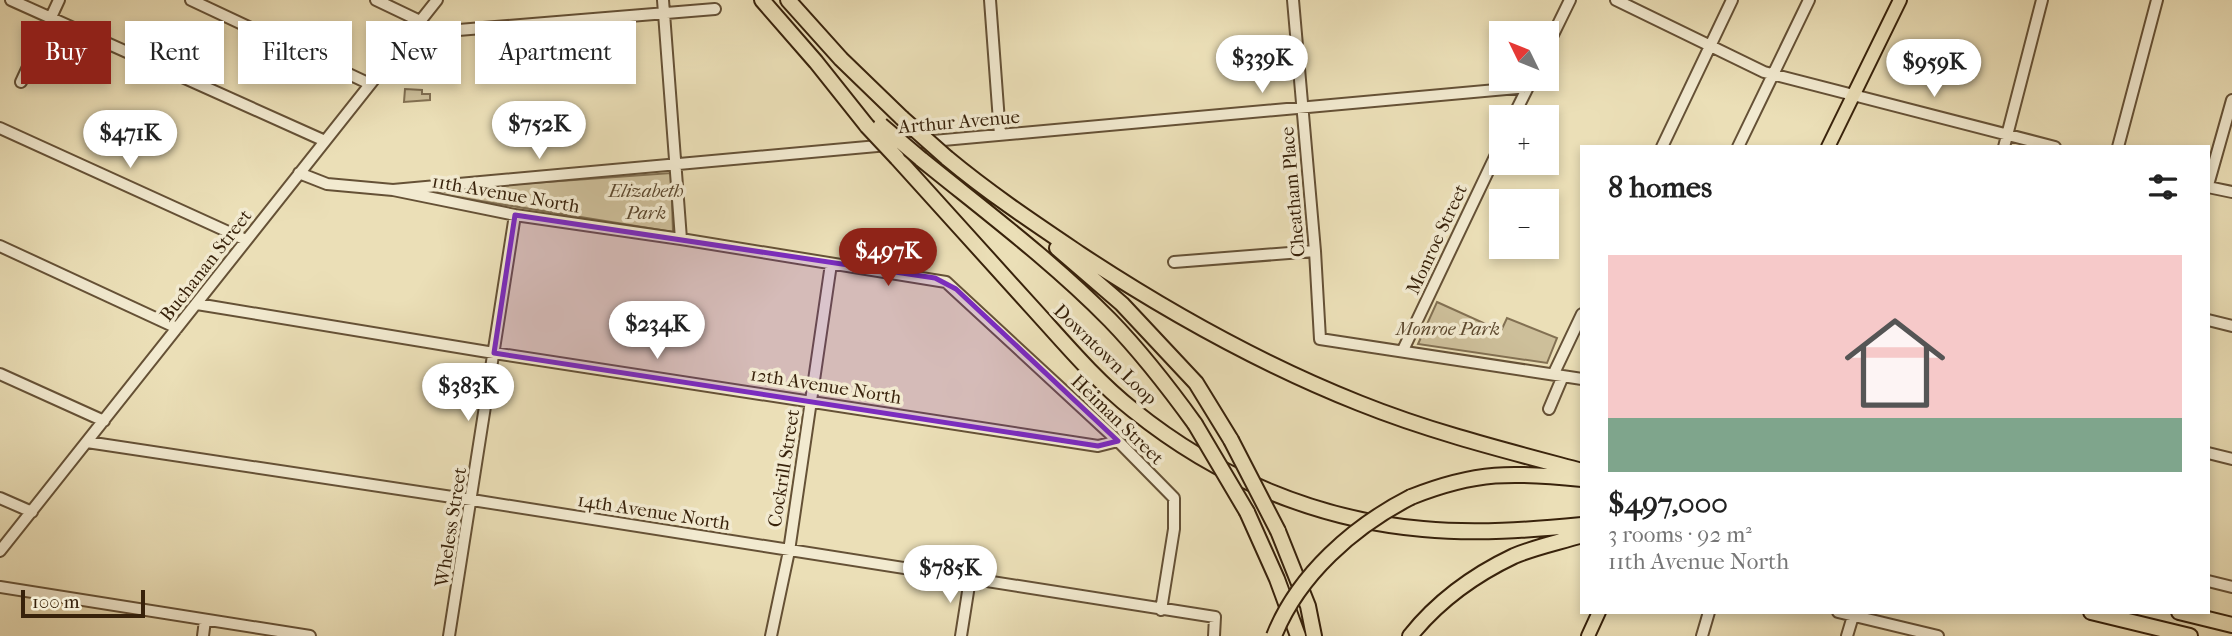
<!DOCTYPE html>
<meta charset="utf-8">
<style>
body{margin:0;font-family:"IM FELL French Canon",serif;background:#f2f2f2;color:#222;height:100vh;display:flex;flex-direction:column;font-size:26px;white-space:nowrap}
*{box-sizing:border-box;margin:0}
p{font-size:23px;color:#767676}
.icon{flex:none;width:38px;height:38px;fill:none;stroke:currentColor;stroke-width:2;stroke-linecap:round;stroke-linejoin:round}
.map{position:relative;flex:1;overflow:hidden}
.details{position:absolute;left:1580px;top:145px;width:630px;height:469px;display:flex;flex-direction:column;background:#fff;border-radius:0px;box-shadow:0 4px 10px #0003}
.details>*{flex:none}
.hud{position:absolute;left:21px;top:21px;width:665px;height:63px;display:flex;gap:14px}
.needle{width:46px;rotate:313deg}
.fabs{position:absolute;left:1489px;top:21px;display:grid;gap:14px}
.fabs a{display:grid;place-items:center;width:70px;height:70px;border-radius:0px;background:#fff;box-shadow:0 4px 10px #0003;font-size:35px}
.scale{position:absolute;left:21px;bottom:18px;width:124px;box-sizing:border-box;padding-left:7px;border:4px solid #38220b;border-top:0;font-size:19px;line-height:24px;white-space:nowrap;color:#38220b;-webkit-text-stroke:5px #f2ead0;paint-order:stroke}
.price{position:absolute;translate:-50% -60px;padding:0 16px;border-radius:24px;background:#fff;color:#222;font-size:23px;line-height:46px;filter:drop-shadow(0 2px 4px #0008)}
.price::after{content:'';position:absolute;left:50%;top:42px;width:21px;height:16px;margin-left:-10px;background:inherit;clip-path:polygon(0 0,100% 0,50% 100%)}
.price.selected{background:#8f2418;color:#fff}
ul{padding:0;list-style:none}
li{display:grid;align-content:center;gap:14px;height:371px;padding:0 28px}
li span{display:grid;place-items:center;height:217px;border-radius:0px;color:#555}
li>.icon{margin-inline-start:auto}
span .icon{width:126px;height:126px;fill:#fffc;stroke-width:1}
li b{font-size:30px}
h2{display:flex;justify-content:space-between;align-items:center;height:84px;padding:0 28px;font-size:30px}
.tag{padding:0 24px;border-radius:0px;background:#fff;box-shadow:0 4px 10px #0003;font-size:24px;line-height:63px}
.tag.selected{background:#8f2418;color:#fff}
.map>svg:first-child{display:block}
.park{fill:#cdbf9a;stroke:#827052;stroke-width:2}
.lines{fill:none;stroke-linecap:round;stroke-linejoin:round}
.minor-casing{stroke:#655136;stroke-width:14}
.major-casing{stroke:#38220b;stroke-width:16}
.highway-casing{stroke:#38220b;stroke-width:18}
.minor{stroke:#f2ead0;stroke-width:10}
.major{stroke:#ebdfb7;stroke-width:12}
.highway{stroke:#ebdfb7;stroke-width:14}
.highway-bridge-casing{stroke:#38220b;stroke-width:18;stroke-linecap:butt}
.highway-bridge{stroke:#ebdfb7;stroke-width:14}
.marked{fill:#7b2cbf;fill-opacity:0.2;stroke:#7b2cbf;stroke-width:5;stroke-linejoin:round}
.labels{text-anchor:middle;stroke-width:7;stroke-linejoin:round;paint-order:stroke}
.street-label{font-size:19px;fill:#38220b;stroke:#f2ead0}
.park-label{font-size:19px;font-style:italic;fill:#5d492f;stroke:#f2ead0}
</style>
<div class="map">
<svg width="2232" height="636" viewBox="0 0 2232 636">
<rect width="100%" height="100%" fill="#ebdfb7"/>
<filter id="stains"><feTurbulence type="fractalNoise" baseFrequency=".00286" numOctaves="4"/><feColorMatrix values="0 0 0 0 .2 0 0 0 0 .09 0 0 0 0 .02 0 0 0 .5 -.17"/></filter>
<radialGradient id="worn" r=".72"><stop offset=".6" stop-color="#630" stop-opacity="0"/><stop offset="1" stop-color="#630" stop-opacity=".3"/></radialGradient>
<path class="park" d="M405,89l17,1v4h8v6l-26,2z
M671,173l2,59 -254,-41z
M1437,302l64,29 6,-13 50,20 -10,25 -129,-19z"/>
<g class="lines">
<g class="minor-casing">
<path id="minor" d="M11,0l314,141
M191,0l179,84
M376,0l44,21
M663,0l18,239
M990,0l10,135
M1293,0l22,251 5,88 262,40
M1616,0l148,72 291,75
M410,34l305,-25
M1547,47l23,-47
M21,82l38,-82
M1513,117l19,-38
M0,128l246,112
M1662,147l70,-147
M1738,147l71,-147
M2004,147l38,-147
M2118,147l39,-147
M299,173l28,11 66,6 122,25 166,24 265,43 172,159 56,57v31l-13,81
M2208,185l24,-85
M2208,187l24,5
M393,190l1135,-103
M0,246l177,82
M1174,262l141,-11
M197,304l297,49 604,93 20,-5
M2208,320l24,6
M1403,350l99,-208
M1554,373l28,-59
M0,374l104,47
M1549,409l14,-33
M87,442l385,58 743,117 -1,19
M2208,453l24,6
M0,498l32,14
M0,551l437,-551
M2208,581l24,6
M0,587l310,49
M1838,612l100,24
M203,636l2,-16
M449,636l66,-421
M771,636l18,-85 42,-287
M961,636l9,-57
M1702,636l7,-24
M1847,636l6,-20"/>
</g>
<g class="major-casing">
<path id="major" d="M1828,147l72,-147
M1588,636l11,-24"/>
</g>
<g class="highway-casing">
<path id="highway" d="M762,0l54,62 51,64
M788,0l53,59 61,59
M897,158c44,49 88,97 132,146 33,36 65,75 104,106 83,67 183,110 290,119 53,5 106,1 159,-4
M947,158c42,35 87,65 133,96 88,58 181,110 279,149 72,29 148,48 223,68
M921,159c64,52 131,102 189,161 31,32 59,68 85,104
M1057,248l65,56 74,79 35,57
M1411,497c65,-26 102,-25 171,-18
M1247,512l30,67 21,57
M1278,531l30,75 6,30
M2091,612l99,24
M2179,612l53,13
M1410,636c28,-35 64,-61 104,-80 21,-9 46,-14 68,-21"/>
</g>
<use href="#minor" class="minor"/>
<use href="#major" class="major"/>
<use href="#highway" class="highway"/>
<g class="highway-bridge-casing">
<path id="highway-bridge" d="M902,118l45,40
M881,125l40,34
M867,126l30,32
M1195,424l52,88
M1231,440l47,91
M1274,636c24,-61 80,-110 137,-139"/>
</g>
<use href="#highway-bridge" class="highway-bridge"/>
</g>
<path class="marked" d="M515,215l420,63 21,11 162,152 -20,5 -604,-93z"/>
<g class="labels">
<g class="street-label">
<text transform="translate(959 121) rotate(-5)" y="7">Arthur Avenue</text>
<text transform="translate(1292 192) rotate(-95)" y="7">Cheatham Place</text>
<text transform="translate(506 193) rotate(10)" y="7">11th Avenue North</text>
<text transform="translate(1436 239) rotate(-65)" y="7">Monroe Street</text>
<text transform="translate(205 265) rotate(-52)" y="7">Buchanan Street</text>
<text transform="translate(1106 354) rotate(44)" y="7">Downtown Loop</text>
<text transform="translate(826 385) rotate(9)" y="7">12th Avenue North</text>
<text transform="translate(1118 419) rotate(44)" y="7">Heiman Street</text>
<text transform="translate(783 468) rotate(-81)" y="7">Cockrill Street</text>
<text transform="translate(654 511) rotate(9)" y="7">14th Avenue North</text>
<text transform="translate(450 527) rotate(-81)" y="7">Wheless Street</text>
</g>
<g class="park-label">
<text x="646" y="197">Elizabeth<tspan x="646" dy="22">Park</tspan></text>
<text x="1448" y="335">Monroe Park</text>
</g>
</g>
<rect width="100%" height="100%" filter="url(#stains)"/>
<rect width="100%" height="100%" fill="url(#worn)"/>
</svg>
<div class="fabs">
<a><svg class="needle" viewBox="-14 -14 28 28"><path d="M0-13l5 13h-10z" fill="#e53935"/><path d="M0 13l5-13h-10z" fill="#767676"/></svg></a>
<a>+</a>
<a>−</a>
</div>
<div class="scale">100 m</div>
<b class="price" style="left:1262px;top:95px">$339K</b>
<b class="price" style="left:1934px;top:99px">$959K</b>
<b class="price" style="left:539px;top:161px">$752K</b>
<b class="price" style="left:130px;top:170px">$471K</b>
<b class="price selected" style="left:888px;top:288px">$497K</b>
<b class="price" style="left:657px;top:361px">$234K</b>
<b class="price" style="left:468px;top:423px">$383K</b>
<b class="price" style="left:950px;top:605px">$785K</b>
<div class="hud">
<a class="tag selected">Buy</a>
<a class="tag">Rent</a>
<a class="tag">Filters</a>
<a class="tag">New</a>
<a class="tag">Apartment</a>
</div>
<section class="details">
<h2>8 homes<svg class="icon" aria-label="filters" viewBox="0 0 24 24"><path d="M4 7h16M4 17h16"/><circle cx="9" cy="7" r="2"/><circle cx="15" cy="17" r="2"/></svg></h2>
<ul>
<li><span style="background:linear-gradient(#f6c9c9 75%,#7fa58c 0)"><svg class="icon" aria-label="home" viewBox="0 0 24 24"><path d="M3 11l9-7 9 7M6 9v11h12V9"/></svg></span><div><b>$497,000</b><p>3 rooms · 92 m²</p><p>11th Avenue North</p></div></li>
</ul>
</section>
</div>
